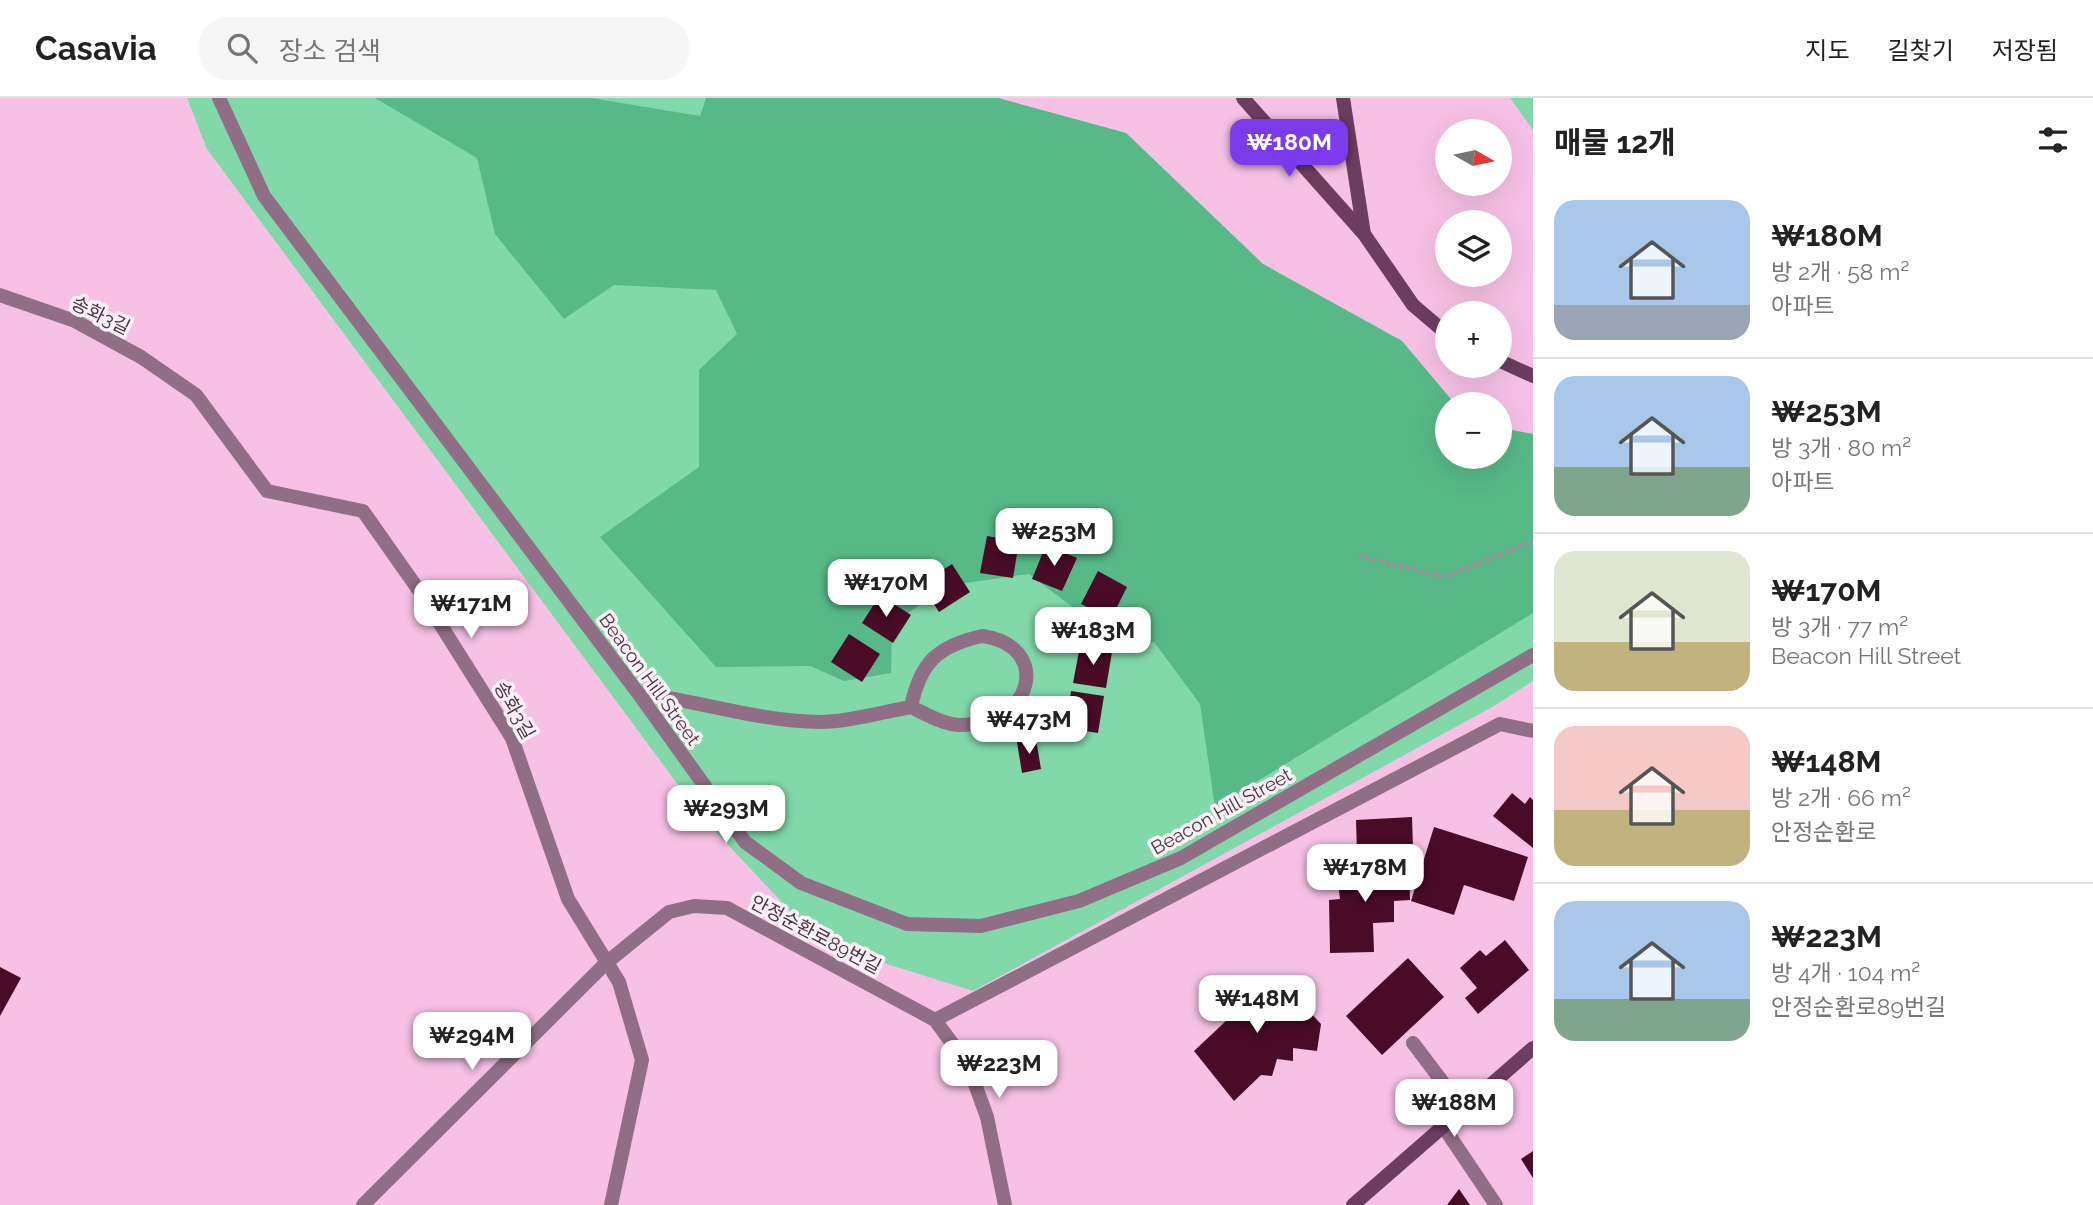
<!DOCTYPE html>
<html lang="ko">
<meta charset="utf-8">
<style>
body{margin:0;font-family:Raleway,"Noto Sans KR",sans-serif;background:#f6f6f6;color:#222;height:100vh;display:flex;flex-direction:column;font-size:26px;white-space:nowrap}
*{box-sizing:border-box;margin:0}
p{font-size:23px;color:#767676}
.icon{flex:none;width:38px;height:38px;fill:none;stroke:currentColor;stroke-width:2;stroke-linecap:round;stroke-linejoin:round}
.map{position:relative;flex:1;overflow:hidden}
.details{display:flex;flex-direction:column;background:#fff;width:560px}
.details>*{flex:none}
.needle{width:46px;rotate:99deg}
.controls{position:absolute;left:1435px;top:21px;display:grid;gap:14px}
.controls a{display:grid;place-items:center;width:77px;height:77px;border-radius:50%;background:#fff;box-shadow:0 7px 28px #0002;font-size:35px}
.price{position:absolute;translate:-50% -60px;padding:0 16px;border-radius:14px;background:#fff;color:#222;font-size:23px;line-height:46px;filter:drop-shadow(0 2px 4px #0008)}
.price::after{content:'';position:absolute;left:50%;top:42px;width:21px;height:16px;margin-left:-10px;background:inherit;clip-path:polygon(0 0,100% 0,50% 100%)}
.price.selected{background:#7c3aed;color:#fff}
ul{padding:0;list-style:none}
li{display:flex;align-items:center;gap:21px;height:175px;padding:0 21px}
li+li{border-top:2px solid #e0e0e0}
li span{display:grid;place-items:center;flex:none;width:196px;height:140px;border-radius:21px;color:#555}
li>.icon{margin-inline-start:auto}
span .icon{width:84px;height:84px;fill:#fffc;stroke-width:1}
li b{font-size:30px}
h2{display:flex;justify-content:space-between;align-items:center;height:84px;padding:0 21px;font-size:30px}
header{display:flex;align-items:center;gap:42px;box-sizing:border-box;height:98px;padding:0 35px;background:#fff;border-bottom:2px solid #e0e0e0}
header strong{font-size:33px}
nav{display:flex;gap:38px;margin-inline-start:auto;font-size:24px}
.search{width:490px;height:63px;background:#f6f6f6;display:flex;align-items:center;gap:18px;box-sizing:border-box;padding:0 24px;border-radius:28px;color:#767676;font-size:26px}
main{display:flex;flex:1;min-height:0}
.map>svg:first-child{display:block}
.green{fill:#81d9a9}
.forest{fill:#57b987}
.building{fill:#4a0b27}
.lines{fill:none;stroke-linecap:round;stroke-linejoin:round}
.path{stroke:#ad85a0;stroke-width:4.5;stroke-dasharray:3.5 3.5;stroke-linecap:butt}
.lane{stroke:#906e85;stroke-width:14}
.street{stroke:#906e85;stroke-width:14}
.secondary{stroke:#6d3d5f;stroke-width:14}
.labels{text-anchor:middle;stroke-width:7;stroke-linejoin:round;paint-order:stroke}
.street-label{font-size:19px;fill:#493342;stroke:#fdf1f8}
</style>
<header>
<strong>Casavia</strong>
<div class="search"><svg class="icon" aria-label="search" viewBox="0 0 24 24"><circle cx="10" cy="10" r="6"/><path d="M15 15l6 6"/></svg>장소 검색</div>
<nav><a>지도</a><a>길찾기</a><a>저장됨</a></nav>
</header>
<main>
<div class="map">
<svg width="1533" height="1107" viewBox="0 0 1533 1107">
<rect width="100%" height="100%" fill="#f7c1e5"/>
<path class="green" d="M187,0h811l128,35 137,131 139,77 53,63h-8v53h53v-29l33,6v247l-39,25 -521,285 -153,-48 -118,-126 -495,-668z
M1510,0h23v32z"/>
<path class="forest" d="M375,0h216l109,18 6,-18h292l128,35 137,131 139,77 53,63h-8v53h53v-29l33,6v179l-318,194 -15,-103 -46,-62 -30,4 -95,-72 -84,12 -53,39 -1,48 -47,8 -34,-15 -94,1 -116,-130 99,-70v-97l38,-36 -21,-44 -102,-5 -50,34 -69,-85 -18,-76z"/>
<path class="building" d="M987,438l32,6 -6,36 -33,-5z
M1046,447l31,13 -15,33 -30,-12z
M952,466l18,28 -31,20 -18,-28z
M1098,473l29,16 -16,32 -30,-15z
M880,497l31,20 -18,28 -31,-20z
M849,536l31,20 -18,28 -31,-20z
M1080,548l32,6 -6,36 -33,-5z
M1071,593l33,5 -6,37 -32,-5z
M1036,641l5,30 -19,4 -5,-31z
M1512,695l13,11 5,-7 3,3v48l-40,-32z
M1412,719l1,32 -56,3 -1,-32z
M1434,729l94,30 -14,44 -50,-16 -10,30 -43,-14z
M1409,765l1,37 -16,1v21l-21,1 1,29 -44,1 -1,-53 11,-1 -4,-34z
M1505,842l24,30 -51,44 -13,-16 12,-10 -17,-20 20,-18 6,6z
M1408,860l36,39 -62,58 -36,-39z
M0,869l21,11 -21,38z
M1245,878l13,16 18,-16 45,48 -4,27 -24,-3v13l-16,-2 -5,17 -11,-1 -27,26 -40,-50 33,-31 -10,-15z
M1533,1053v27l-12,-19z
M1459,1091l11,16h-23z"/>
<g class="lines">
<path class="path" d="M1359,458l86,21 88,-36"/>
<path class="lane" d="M1413,945l50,66"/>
<path class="street" d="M219,0l45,98 374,497 107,149 56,41 106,41 74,2 98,-25 102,-43 352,-203
M0,197l75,26 66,36 55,38 71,96 96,20 57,81 92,146 56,161 51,83 23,78 -31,145
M982,538c69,9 54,89 -21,89 -17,0 -35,-11 -50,-18 9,-44 26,-61 71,-71z
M638,595c61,8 119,28 182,29 29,0 62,-10 91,-15
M935,922l565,-296 33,7
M1443,1028l53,79
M363,1107l243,-242 63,-51 25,-6 33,2 208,112 33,45 19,52 18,88"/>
<path class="secondary" d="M1243,0l121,136 49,71 34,29
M1343,0l21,136
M1500,263l33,15
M1353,1107l180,-157"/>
</g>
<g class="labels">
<g class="street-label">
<text transform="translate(101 217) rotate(26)" y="7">송화3길</text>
<text transform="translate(650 581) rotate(54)" y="7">Beacon Hill Street</text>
<text transform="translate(515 612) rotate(61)" y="7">송화3길</text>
<text transform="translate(1221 713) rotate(-29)" y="7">Beacon Hill Street</text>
<text transform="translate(816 836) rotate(28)" y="7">안정순환로89번길</text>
</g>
</g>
</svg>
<div class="controls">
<a><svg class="needle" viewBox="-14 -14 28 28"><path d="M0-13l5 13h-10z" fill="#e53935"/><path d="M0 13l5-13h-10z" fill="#767676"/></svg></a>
<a><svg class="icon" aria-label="layers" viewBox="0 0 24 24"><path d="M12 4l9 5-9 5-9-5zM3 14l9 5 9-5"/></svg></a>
<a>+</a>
<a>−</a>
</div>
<b class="price selected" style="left:1289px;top:81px">₩180M</b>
<b class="price" style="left:1054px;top:470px">₩253M</b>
<b class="price" style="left:886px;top:521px">₩170M</b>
<b class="price" style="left:471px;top:542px">₩171M</b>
<b class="price" style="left:1093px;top:569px">₩183M</b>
<b class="price" style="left:1029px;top:658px">₩473M</b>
<b class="price" style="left:726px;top:747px">₩293M</b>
<b class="price" style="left:1365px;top:806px">₩178M</b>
<b class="price" style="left:1257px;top:937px">₩148M</b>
<b class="price" style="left:472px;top:974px">₩294M</b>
<b class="price" style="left:999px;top:1002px">₩223M</b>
<b class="price" style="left:1454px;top:1041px">₩188M</b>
</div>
<section class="details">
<h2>매물 12개<svg class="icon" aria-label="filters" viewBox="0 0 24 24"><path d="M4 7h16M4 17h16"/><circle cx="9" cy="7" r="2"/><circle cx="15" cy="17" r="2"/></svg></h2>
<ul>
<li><span style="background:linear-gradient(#a9c7e8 75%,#9aa5b1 0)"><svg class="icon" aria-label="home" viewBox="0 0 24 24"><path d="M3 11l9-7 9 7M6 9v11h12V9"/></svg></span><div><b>₩180M</b><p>방 2개 · 58 m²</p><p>아파트</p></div></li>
<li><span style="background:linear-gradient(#a9c7e8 65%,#7fa58c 0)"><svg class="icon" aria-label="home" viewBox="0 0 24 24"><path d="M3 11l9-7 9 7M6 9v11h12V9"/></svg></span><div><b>₩253M</b><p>방 3개 · 80 m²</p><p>아파트</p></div></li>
<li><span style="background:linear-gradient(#dfe7d0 65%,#c2b280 0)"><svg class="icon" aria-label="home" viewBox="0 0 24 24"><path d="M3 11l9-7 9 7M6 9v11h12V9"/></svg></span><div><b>₩170M</b><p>방 3개 · 77 m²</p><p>Beacon Hill Street</p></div></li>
<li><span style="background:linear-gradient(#f6c9c9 60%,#c2b280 0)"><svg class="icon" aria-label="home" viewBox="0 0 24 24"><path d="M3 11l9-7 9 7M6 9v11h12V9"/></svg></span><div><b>₩148M</b><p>방 2개 · 66 m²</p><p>안정순환로</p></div></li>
<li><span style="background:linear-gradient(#a9c7e8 70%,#7fa58c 0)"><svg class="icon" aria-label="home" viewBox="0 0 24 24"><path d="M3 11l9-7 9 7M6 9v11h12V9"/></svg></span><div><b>₩223M</b><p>방 4개 · 104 m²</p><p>안정순환로89번길</p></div></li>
</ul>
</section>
</main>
